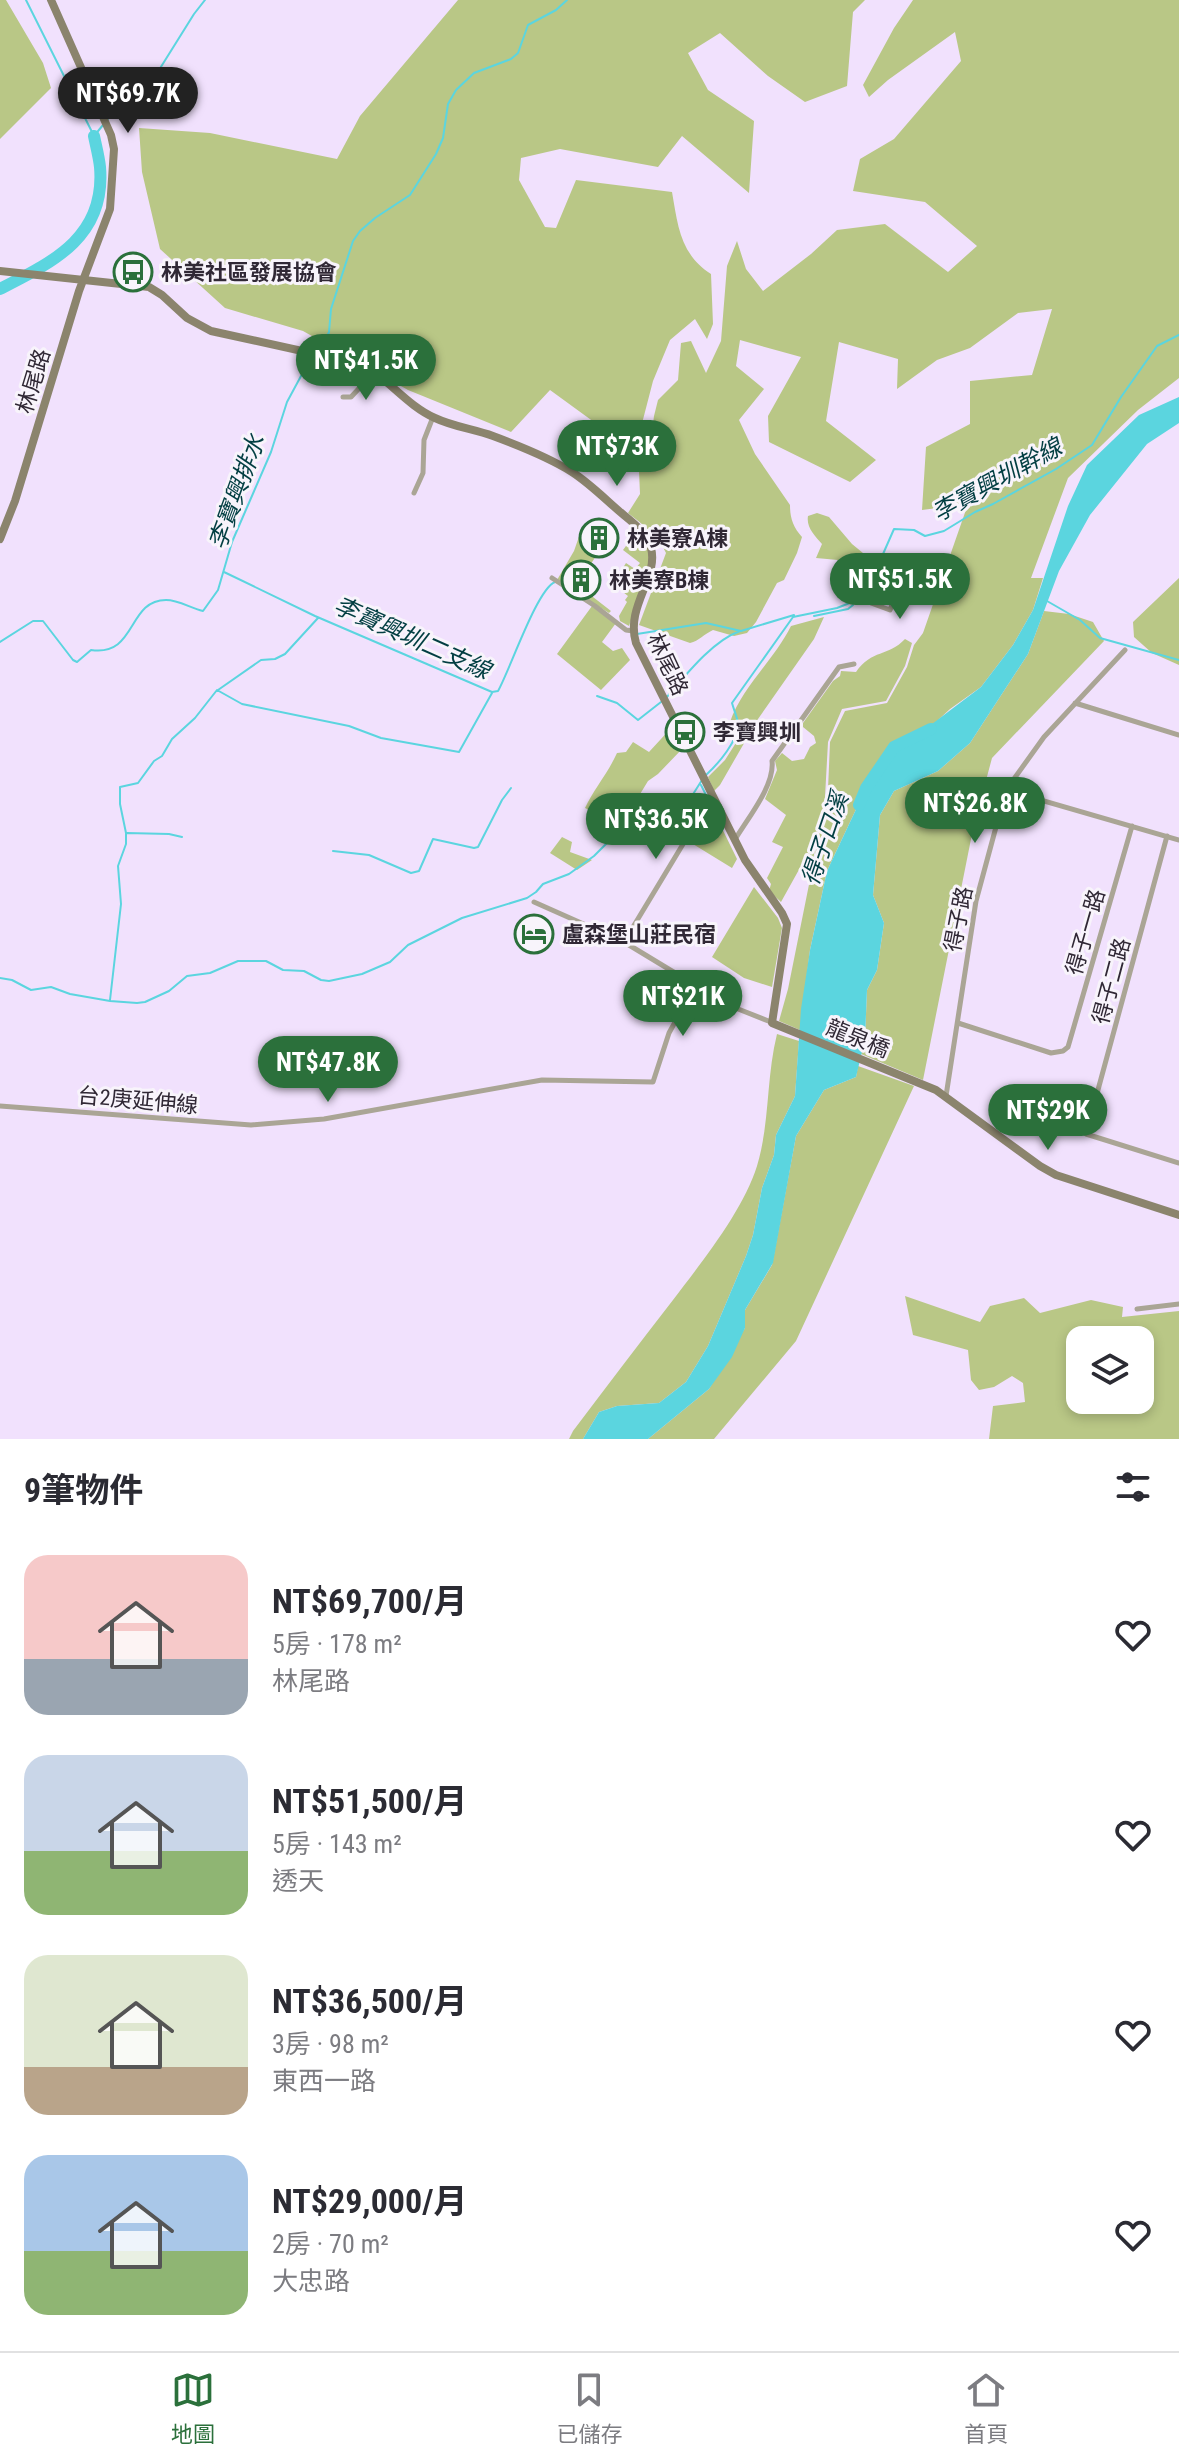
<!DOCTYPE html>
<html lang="zh-TW">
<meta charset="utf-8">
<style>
body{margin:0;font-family:"Roboto Condensed","Noto Sans TC",sans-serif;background:#f7f7f7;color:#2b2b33;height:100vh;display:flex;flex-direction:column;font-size:30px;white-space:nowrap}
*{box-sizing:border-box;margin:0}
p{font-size:26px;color:#7c7c81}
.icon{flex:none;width:44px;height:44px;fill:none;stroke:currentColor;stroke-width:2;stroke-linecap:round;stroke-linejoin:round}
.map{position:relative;height:1439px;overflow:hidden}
.side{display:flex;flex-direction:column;background:#fff;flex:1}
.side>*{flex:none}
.fabs{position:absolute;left:1066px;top:1326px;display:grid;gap:16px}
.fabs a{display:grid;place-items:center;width:88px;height:88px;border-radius:16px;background:#fff;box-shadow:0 4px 12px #0003;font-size:40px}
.price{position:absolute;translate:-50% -68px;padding:0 18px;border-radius:28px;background:#2b703b;color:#fff;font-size:26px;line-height:52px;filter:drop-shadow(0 2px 4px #0008)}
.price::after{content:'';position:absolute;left:50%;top:48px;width:24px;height:18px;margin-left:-12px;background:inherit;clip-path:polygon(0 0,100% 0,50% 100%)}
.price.active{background:#222;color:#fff}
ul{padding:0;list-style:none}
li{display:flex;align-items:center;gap:24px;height:200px;padding:0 24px}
li span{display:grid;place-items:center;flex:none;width:224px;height:160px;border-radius:24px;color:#555}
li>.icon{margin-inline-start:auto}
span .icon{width:96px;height:96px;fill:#fffc;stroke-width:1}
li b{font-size:34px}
h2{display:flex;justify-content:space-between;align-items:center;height:96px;padding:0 24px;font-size:34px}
.tabs{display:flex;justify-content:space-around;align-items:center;height:112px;border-top:2px solid #e1e1e2;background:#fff;font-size:22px;color:#7c7c81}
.tabs a{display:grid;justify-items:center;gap:4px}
.tabs .active{color:#2b703b}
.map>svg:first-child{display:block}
.green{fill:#b9c786;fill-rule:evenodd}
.water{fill:#5bd5df}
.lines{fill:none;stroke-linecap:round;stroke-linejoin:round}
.stream{stroke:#5bd5df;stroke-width:2}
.river{stroke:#5bd5df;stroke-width:12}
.street{stroke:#aaa595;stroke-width:5}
.secondary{stroke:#8b846d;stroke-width:8}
.labels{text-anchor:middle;stroke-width:6;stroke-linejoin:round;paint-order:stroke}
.poi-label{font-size:22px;font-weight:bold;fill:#302835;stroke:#f8f4fb;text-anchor:start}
.street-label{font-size:22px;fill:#302835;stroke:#f8f4fb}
.water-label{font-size:24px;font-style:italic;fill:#023e42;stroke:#f8f4fb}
</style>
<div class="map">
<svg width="1179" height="1439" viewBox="0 0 1179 1439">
<rect width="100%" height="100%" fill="#f1e1fd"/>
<path class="green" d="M0,0h6l37,63 8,25 -51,51z
M458,0h407l-12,12 -6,74 -42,16 -37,-26 -48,-43 -32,20 20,37 46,31 -5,72 -67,-57 -24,31 -98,-18 -39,9 -2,22 26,47 11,1 20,-48 96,12c6,34 8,62 39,82l2,50 -6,15 -12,-20 -25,21 -17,41 -14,54 -8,14 -81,-59 -39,42 -103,-42 -105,-59 -78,-23 -65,-59 -18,-77 -3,-44 71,5 127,26 23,-43z
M913,0h266v378l-41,32 -70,68 -37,100h12l-10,32 -20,35 -32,42 -31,22 -83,77 -40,85 -17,79 -10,80 -21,-9 9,-32 40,-199 2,-48 15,-31 42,-8 20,-36 7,-22 9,-12 45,-129 -46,6 4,-63 44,-23v-43l62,-6 20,-66 -34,4 -48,35 -33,12 -40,29 1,-30 -59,-17 -13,79 50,39 -26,22 -81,-40 -1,-26 33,-59 -61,-17 -4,26 28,23 -25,31 16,34 35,51c0,13 3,22 12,32l-5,16 -13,27 -7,3 -21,39 -9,11 -13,3 -21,-6c-9,4 -14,11 -23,13l-51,-18 27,-72c-7,-17 -24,-29 -38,-40l12,-19 -1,-23 11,-24 4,-31 4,-16 20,-20 3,-37 10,-2 15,32 15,-32 6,-75 10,-25 9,28 17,22 48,-37 26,-24 48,-6 63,48 29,-26 -52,-44 -72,-11 7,-32 34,-20 67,-78 -6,-29 -67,48 -19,17 -6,-12 31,-57z
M817,513l12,4 23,27 33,27 -9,25 -9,4v-22l-9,-2 -3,-9 -17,-4v-3l-22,-2 6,-14c-7,-8 -16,-17 -14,-28z
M585,526l6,5 -7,12 14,10 -15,23 -11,-8 -6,8 45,35 -2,2 -52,-33 17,-29 8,-23z
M637,531l12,17 2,13 -22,65 -9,-5 -1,-5 8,-14 -2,-2 3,-4 -15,-12 13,-21 9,6 5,-6 -17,-13z
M1179,578v87l-27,-12 -18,-16 -1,-15z
M592,606l24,17 -14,19 11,9 9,-3 8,12 -29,30 -44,-36z
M1044,611l25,3 24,8 11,19 -112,117 -19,71 -50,251 -62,-26 4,-15 2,-49 10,-20 7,-47 -11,-28 7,-80 14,-24 44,-20 32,-28 58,-89z
M824,617l-10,22 -56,80 -38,66 -6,6 -6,-14 17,-17 16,-25 -11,-13c12,-35 44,-62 61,-96z
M905,639l7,4 -7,23 -19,35 -44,8 -14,33 -3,55 -12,63 -12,6 -20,36 -12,-11 2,-7 -4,-6 16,-31 -11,-5 14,-27 -21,-16 12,-29 -2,-9 7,-8 10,8 12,-2 6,-12 6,-4 -2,-7 -11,-9v-4l30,-42 7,-5 1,-5 15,1c16,-23 32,-15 49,-33z
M672,727l11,21 -25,26 -10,7 -17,28 6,9 -19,14 -1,-5 -8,-2v-6l-24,-11c9,-19 23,-35 32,-55l9,-1 7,-10 16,10z
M711,806l26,53 -5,9 -44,-27z
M562,837l10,5 -2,10 22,8 -15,10 -27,-17z
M754,887l24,31 4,10 -10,59 -28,-9 -32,-21z
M777,1034l22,7 -4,55 -19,39 -2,20 -12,33 -9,47 -7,21 -38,90 -22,36 -27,21 -42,3 -18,6 -16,27h-14l4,-8c33,-44 66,-87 100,-131 28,-37 70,-89 84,-134 13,-43 9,-88 20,-132z
M858,1066l56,20 -118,255 -82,98h-66l61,-50 36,-61v-18l27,-45 24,-129 28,-46 32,-13z
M905,1296l75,26 10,-16 34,-8 16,15 51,-13 32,7 -1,10 57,-6v128h-190l4,-33 32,-4 -2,-19 -11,-7 -18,11 -15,3 -8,-10 -3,-30 -55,-15zM1140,1340v60h-60v-60z"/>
<path class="water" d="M1179,397v26l-32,21 -57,71 -31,56 -31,83 -58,89 -32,28 -44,20 -14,24 -7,80 11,28 -7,47 -10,20 -2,49 -9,38 -32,13 -28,46 -23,127 -28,47v18l-13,29 -23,32 -61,50h-65l16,-27 18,-6 42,-3 27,-21 22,-36 38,-90 7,-21 9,-47 12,-33 2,-20 19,-39 6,-87 9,-59 17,-79 40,-85 24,-31 90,-68 32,-42 20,-35 35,-104 19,-41 52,-50z"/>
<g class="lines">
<path class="stream" d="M26,0l68,136 9,-11
M107,120l28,-34 24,-16 35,-56 11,-14
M319,353l10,-21 2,-23 22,-68 7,-10 15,-13 35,-23 26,-41 7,-16 5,-34 8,-14 18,-17 37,-14 7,-6 10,-28 28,-15 11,-10
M224,572l91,44 177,76 6,-1c12,-21 39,-102 57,-109
M1047,601l33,19 20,18 79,22
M814,616l34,-7 5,-4
M637,634l69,-11 35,8 53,-16
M0,642l33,-21h10l30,39 4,2 14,-12c46,7 36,-50 75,-50 13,0 24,8 37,11l15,-21 14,-48 39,-90 16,-50 14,-26 15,-18
M218,690l43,-30 14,-1 10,-5 33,-36
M597,696l20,7 21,17 23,-18
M666,698c19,-22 46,-57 74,-67
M706,775c12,-11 33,-35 32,-52 -1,-6 -4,-13 -6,-20l61,-86 44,-9 38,-15 2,-10 -1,-13 18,-41 20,1 11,6 19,-5 31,-19 18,-8 63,-35 36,-24 29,-48 36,-51 22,-11
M701,785l5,10
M127,833l42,1 13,3
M333,851l36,4 42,18 8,-2 14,-32 41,9 4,-1 24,-47 9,-12
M0,978l12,2 19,10 20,-3 19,7 40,7 27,2 8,-1 24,-11 18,-15 23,-3 28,-12h28l17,9 21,1 17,9 8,1 33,-7 28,-12 18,-17 54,-27 65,-20 9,-6 7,-8 26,-10 25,-18 23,-23 12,-15 24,-11 14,1 23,-9 12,-19
M110,1000l11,-96 -3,-38 8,-22v-11l-6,-29v-17l18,-4 16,-22 8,-5 10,-17 23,-21 22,-28 25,14 107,22 32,12 78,14 33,-59"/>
<path class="river" d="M0,289c53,-27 106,-52 100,-122 -1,-10 -4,-21 -6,-31
M859,805l7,-17 28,-41 37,-18"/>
<path class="street" d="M343,397h8l14,-15h19
M414,493l9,-20 1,-33 9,-23
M552,578l43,28 31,24 7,1
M871,603l19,7 11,-28
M1075,703l104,32
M1006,790l173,50
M1167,836l-81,298 93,29
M736,838c12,-20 39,-53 36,-77l67,-94 15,-3
M534,902l90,40 104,63 43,17
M624,942l88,-146
M958,1023l93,30 12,-2 5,-4 64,-221
M946,1096l30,-195 30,-111 38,-53 81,-87
M0,1106l251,19 73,-6 218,-39 111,2 16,-49 26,-47
M1137,1309l42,-5"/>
<path class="secondary" d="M0,271l149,16 13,8 25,23 24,13 150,33c27,14 45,41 74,54 19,9 39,11 58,18 27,10 55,21 79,36 17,11 32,26 47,39 12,10 28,21 32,37 8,30 -26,58 -15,95l109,217 37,53 5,11 -15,99 164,67 104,76 16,9 123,40
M0,539l15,-38 64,-210 31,-82 4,-60 -3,-14 -60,-135"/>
</g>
<defs>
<g id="bus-ring" transform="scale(2)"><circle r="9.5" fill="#f8f4fb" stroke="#2b703b" stroke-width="1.5"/><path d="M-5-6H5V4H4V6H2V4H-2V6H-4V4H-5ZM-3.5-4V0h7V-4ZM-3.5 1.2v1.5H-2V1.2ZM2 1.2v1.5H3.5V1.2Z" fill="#2b703b"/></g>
<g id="building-ring" transform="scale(2)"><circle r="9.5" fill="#f8f4fb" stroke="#2b703b" stroke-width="1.5"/><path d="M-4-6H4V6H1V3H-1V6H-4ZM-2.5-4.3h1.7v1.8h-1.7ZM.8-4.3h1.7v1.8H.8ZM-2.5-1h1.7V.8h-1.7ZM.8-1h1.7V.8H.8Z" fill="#2b703b"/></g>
<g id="hotel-ring" transform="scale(2)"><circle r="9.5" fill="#f8f4fb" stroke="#2b703b" stroke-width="1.5"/><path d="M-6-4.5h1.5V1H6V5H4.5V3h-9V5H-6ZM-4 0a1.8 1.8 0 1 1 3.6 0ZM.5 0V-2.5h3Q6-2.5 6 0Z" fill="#2b703b"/></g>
</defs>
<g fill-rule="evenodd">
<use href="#bus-ring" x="133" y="272"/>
<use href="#building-ring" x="599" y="538"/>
<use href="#building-ring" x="581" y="580"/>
<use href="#bus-ring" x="685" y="732"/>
<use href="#hotel-ring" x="534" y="934"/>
</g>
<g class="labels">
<g class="poi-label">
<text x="161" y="280">林美社區發展協會</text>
<text x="627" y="546">林美寮A棟</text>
<text x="609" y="588">林美寮B棟</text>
<text x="713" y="740">李寶興圳</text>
<text x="562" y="942">盧森堡山莊民宿</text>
</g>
<g class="street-label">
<text transform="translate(33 381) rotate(-73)" y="8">林尾路</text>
<text transform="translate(668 664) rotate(65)" y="8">林尾路</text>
<text transform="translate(958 919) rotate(-79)" y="8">得子路</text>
<text transform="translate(1085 932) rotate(-74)" y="8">得子一路</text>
<text transform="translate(1111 981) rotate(-75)" y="8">得子二路</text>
<text transform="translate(858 1038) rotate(22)" y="8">龍泉橋</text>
<text transform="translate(138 1100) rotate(5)" y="8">台2庚延伸線</text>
</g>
<g class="water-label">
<text transform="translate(997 480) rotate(-29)" y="8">李寶興圳幹線</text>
<text transform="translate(237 492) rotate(-70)" y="8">李寶興排水</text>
<text transform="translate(412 638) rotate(24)" y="8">李寶興圳二支線</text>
<text transform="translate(825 839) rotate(-71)" y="8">得子口溪</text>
</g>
</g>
</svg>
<div class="fabs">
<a><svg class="icon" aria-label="layers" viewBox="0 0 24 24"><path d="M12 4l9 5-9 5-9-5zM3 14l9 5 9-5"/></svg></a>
</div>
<b class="price active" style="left:128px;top:135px">NT$69.7K</b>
<b class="price" style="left:366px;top:402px">NT$41.5K</b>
<b class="price" style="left:617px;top:488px">NT$73K</b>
<b class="price" style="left:900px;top:621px">NT$51.5K</b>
<b class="price" style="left:975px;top:845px">NT$26.8K</b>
<b class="price" style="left:656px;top:861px">NT$36.5K</b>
<b class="price" style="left:683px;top:1038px">NT$21K</b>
<b class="price" style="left:328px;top:1104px">NT$47.8K</b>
<b class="price" style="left:1048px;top:1152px">NT$29K</b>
</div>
<section class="side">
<h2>9筆物件<svg class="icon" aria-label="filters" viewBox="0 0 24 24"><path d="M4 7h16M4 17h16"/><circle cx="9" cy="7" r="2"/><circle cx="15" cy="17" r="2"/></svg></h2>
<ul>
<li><span style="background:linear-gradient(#f6c9c9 65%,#9aa5b1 0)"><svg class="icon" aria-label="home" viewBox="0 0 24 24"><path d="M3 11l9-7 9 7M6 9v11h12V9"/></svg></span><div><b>NT$69,700/月</b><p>5房 · 178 m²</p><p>林尾路</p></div><svg class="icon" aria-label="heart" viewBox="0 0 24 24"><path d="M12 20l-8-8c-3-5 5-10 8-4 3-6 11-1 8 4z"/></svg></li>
<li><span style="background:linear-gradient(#c9d6e8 60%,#8fb573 0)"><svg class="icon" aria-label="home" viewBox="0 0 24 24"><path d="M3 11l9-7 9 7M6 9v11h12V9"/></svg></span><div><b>NT$51,500/月</b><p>5房 · 143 m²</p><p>透天</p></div><svg class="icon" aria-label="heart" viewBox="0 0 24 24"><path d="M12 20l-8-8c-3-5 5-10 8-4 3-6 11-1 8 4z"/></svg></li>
<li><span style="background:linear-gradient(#dfe7d0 70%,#b9a48a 0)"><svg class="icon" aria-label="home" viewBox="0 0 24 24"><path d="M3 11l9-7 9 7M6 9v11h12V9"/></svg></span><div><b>NT$36,500/月</b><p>3房 · 98 m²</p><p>東西一路</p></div><svg class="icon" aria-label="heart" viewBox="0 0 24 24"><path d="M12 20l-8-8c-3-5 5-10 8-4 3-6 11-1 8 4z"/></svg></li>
<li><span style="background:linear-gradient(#a9c7e8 60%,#8fb573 0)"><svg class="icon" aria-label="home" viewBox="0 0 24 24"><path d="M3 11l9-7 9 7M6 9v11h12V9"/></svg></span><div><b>NT$29,000/月</b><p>2房 · 70 m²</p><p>大忠路</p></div><svg class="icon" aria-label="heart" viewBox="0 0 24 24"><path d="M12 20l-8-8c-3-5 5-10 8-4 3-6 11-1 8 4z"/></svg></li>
</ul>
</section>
<nav class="tabs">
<a class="active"><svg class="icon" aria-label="map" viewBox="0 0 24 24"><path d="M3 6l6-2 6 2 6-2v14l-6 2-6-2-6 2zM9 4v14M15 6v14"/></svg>地圖</a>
<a><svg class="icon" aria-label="saved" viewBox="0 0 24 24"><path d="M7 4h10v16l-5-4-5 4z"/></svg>已儲存</a>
<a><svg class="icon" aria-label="home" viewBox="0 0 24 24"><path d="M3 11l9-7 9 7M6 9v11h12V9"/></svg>首頁</a>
</nav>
